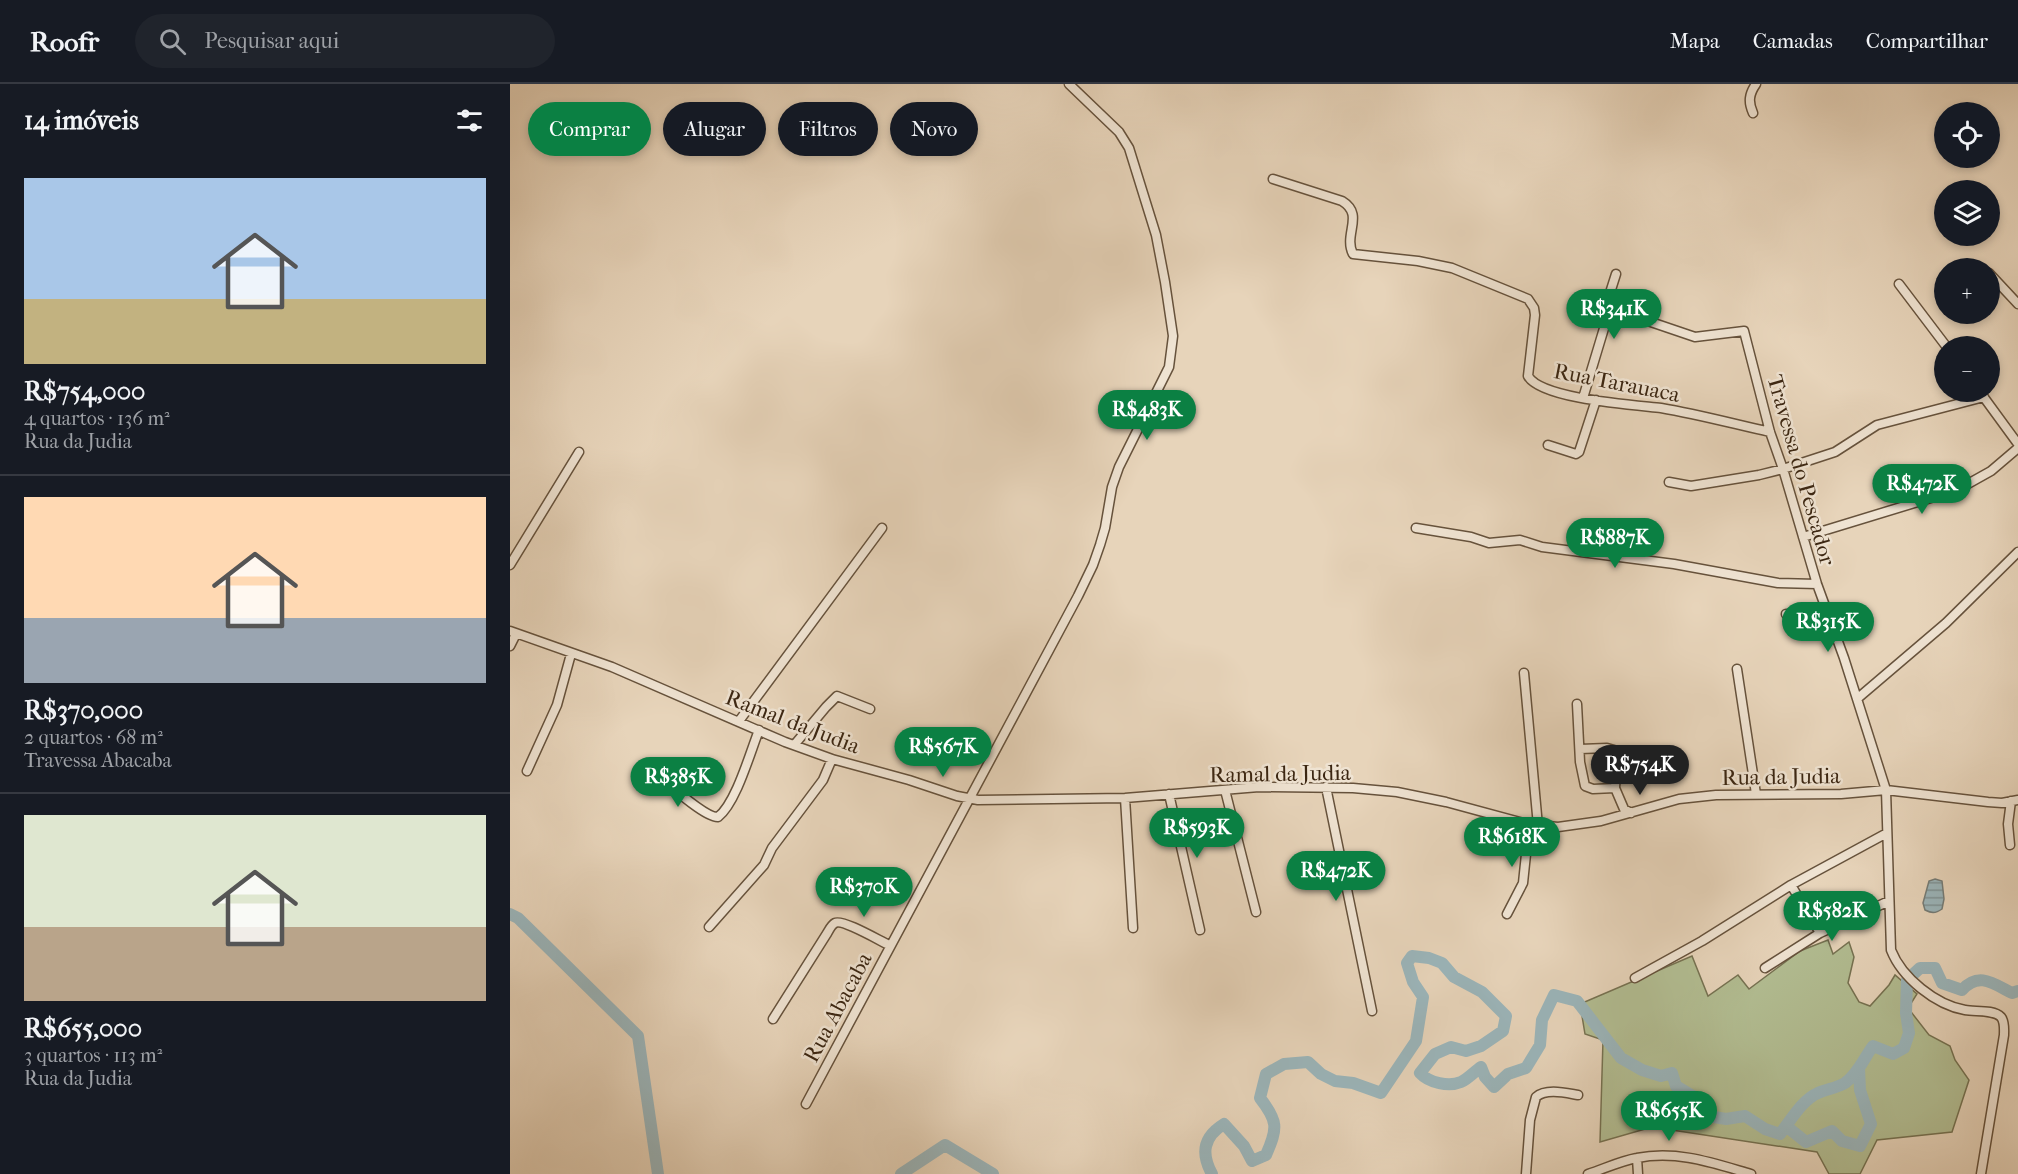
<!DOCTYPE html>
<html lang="pt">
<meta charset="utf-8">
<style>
body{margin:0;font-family:"IM FELL French Canon",serif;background:#20242c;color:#f1f3f6;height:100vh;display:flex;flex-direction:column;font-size:22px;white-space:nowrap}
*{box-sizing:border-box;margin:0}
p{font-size:20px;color:#9ea1a6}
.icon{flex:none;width:33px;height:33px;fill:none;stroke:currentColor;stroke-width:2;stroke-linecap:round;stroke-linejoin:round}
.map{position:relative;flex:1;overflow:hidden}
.panel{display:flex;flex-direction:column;background:#171b24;width:510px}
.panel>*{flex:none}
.banner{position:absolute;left:18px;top:18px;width:570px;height:54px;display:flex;gap:12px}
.buttons{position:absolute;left:1424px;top:18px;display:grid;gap:12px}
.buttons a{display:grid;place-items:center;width:66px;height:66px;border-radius:50%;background:#171b24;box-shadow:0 3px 9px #0003;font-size:30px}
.price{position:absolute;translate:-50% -51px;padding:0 14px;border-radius:21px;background:#0b8043;color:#fff;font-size:20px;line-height:39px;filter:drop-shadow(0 2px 3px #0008)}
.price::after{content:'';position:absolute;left:50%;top:36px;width:18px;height:14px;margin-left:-9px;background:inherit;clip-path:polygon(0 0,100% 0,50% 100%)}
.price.on{background:#222;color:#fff}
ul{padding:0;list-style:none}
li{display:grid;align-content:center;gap:12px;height:318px;padding:0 24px}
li+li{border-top:2px solid #363941}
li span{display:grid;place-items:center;height:186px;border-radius:0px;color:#555}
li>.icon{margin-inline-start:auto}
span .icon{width:108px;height:108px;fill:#fffc;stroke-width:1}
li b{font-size:26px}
h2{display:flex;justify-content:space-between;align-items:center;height:72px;padding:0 24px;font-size:26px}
.chip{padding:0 21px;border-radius:27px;background:#171b24;box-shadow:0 3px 9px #0003;font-size:21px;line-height:54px}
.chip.on{background:#0b8043;color:#fff}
header{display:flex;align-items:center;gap:36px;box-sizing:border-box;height:84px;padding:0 30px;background:#171b24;border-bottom:2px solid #363941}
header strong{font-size:28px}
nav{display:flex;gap:33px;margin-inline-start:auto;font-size:21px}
.search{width:420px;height:54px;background:#20242c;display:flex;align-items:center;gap:15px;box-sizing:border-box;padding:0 21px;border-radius:33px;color:#9ea1a6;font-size:22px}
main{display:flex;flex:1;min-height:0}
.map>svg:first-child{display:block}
.park{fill:#b2bd92;stroke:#767252;stroke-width:1.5}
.water{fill:url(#water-rules);stroke:#757c77;stroke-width:1.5}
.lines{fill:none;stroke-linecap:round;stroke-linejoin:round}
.river{stroke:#9bb5ba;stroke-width:12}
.minor-casing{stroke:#66523c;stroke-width:11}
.minor{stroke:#efe3d2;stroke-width:8}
.labels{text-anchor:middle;stroke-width:5;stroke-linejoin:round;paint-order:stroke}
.street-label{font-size:22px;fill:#3b2612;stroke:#efe3d2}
</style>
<header>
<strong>Roofr</strong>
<div class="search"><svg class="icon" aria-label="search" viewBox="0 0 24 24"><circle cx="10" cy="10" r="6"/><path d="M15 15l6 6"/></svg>Pesquisar aqui</div>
<nav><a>Mapa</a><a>Camadas</a><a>Compartilhar</a></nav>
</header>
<main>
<section class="panel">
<h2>14 imóveis<svg class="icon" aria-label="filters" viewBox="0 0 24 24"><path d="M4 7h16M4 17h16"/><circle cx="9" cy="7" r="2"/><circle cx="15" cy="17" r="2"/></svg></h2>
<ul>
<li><span style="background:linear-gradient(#a9c7e8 65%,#c2b280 0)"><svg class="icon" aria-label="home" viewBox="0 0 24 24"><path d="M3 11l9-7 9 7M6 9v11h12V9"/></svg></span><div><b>R$754,000</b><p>4 quartos · 136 m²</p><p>Rua da Judia</p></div></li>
<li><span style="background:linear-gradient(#ffd9b3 65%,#9aa5b1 0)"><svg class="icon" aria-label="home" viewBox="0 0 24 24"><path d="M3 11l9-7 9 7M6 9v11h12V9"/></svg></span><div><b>R$370,000</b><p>2 quartos · 68 m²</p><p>Travessa Abacaba</p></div></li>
<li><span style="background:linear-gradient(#dfe7d0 60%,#b9a48a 0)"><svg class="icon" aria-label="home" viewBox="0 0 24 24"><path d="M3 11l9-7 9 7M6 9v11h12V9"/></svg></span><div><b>R$655,000</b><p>3 quartos · 113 m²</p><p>Rua da Judia</p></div></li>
</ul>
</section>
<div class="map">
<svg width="1508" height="1090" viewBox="0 0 1508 1090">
<defs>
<pattern id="water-rules" width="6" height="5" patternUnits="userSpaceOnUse" patternTransform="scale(1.5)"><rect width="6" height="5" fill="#9bb5ba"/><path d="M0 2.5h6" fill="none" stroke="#809396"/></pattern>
</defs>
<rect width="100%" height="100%" fill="#e7d4ba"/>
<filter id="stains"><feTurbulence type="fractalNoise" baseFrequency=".00333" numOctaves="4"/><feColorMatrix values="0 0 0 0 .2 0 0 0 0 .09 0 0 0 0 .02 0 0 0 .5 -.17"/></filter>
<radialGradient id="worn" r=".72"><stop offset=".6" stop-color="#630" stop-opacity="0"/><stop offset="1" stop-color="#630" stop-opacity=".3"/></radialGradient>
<path class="park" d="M1318,856l5,14 16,-12 5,15 -6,26 11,19 11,4 19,-21 6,-10 22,19 -9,14 21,27 21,11 5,14 14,20 -17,52 -75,8 -17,34h-31l-12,-22 -165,-25 -52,15 3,-102 -18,-6 -5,-30 112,-48 16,40 30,-21 11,14 51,-38z"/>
<path class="water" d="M1425,795l7,2 2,18 -2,10c-7,5 -11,4 -17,1l-2,-7 6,-22z"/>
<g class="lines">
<path class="river" d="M0,830l8,4 120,118 20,138
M1276,1042l20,16 26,-11 10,10 18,5 11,-22 -11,-34 -1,-22
M391,1090l44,-29 48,29
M702,1090c-11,-20 -9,-37 12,-50l20,22 8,15 14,-6c12,-27 12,-34 -6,-57l6,-24 18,-10 24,-2 13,12 14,7 18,2 28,10 35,-52 7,-44 -10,-15 -6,-19 5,-7 17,2 13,5 12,14 28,15 24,24 -3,15 -22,15 -15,5 -15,-4 -16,7 -15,19c9,10 29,14 41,9 7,-3 14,-11 20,-15l4,10 9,10 14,-13 18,-6 14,-23 2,-25 12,-25 23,6 44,57 21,12 19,6 11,-3 4,13 23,14 3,15 24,4 19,-3 20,13 15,5c11,-14 22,-34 38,-41 9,-4 19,-5 27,-10 13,-9 19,-25 28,-37l20,8 11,-6 5,-15 -3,-20 1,-33 13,-12h15l7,15 20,7c17,-19 32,-6 50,3l6,-2"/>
<g class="minor-casing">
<path id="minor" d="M1243,29c-5,-11 -4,-19 3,-29
M763,95l69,22c23,14 1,33 11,53l65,7 34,7 76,31 6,9 1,7 -7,61c13,23 106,29 133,32 36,6 73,16 109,24
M1479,189l29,31
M1389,200l47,62
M1097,226l32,8 56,19 49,-6 26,101 13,37 34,115 27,74 42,132 5,160c11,28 45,55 74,60 10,2 28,-1 36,7 4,5 3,13 3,18l-23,139
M1470,308l38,52
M1073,314l22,-73 4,-29 7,-22
M1038,361l28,9 3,-2 17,-52
M1159,398l22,4 68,-11 24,-6 52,-17 42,-27 107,-28
M906,444l55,9 18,6 31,-3 22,7 132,17 104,19 39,1
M1293,453l154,-47 34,-19 27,-23
M0,481l69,-113
M1276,530h40
M0,547l102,36 173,75 47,17 77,21 48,16 21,4 147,-2 134,-11 94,1 44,4 49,10 81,22 31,3 43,-6 78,-22 37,-4 125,-1 45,-4 102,12 14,1 16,-3
M0,562l6,-12
M1227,585l19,125
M1014,589l14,153
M1348,614l88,-75 72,-71
M1067,620l3,58 5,24 8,3 22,-1
M229,637l143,-193
M285,660l31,-37 11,-11 33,13
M1070,665l27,-1 7,2 3,8 -2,30
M17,687l30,-66 14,-51
M143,687c12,10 52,47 65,46 18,-14 32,-64 41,-87
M816,703l46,224
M1105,704l9,21 7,4
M715,706l31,122
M659,710l31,136
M615,714l8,130
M1500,761l-2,-21 3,-23
M1281,801l29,48
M997,830l16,-31 5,-48 -1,-11
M199,843l55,-62 8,-17 51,-68 9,-21
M1255,884l55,-35 69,-32
M1125,894l67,-37 89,-56 96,-52
M263,935l53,-84c2,-3 5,-10 9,-12 8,-4 45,18 54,22
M296,1020c90,-169 180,-339 272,-508l15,-31 7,-20 5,-17 7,-41 7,-20 50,-100 4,-31 -8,-54 -9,-47 -27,-87 -10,-16 -50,-48
M1127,1074l1,16
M1016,1090l4,-54 6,-23c10,-9 30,-4 42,-2
M1078,1090c16,-5 32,-13 49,-16 40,-8 76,5 114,16"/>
</g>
<use href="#minor" class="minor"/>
</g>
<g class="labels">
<g class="street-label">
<text transform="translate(1107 298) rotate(11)" y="8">Rua Tarauaca</text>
<text transform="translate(1292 386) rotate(74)" y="8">Travessa do Pescador</text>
<text transform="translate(283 637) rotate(21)" y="8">Ramal da Judia</text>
<text transform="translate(770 689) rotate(-1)" y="8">Ramal da Judia</text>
<text transform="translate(1271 692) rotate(-1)" y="8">Rua da Judia</text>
<text transform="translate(327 923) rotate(-62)" y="8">Rua Abacaba</text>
</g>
</g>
<rect width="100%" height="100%" filter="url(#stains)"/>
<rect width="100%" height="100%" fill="url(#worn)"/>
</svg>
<div class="buttons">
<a><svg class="icon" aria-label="locate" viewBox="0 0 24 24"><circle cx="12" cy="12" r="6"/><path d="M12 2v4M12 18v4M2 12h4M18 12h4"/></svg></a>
<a><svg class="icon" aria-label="layers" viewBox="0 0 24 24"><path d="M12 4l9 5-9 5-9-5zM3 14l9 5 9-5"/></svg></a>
<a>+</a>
<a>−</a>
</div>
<b class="price" style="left:1104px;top:256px">R$341K</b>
<b class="price" style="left:637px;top:357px">R$483K</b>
<b class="price" style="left:1412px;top:431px">R$472K</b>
<b class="price" style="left:1105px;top:485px">R$887K</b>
<b class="price" style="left:1318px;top:569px">R$315K</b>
<b class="price" style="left:433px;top:694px">R$567K</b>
<b class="price on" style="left:1130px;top:712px">R$754K</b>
<b class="price" style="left:168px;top:724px">R$385K</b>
<b class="price" style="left:687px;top:775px">R$593K</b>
<b class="price" style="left:1002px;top:784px">R$618K</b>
<b class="price" style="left:826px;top:818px">R$472K</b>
<b class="price" style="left:354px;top:834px">R$370K</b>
<b class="price" style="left:1322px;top:858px">R$582K</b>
<b class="price" style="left:1159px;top:1058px">R$655K</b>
<div class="banner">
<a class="chip on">Comprar</a>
<a class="chip">Alugar</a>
<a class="chip">Filtros</a>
<a class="chip">Novo</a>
</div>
</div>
</main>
